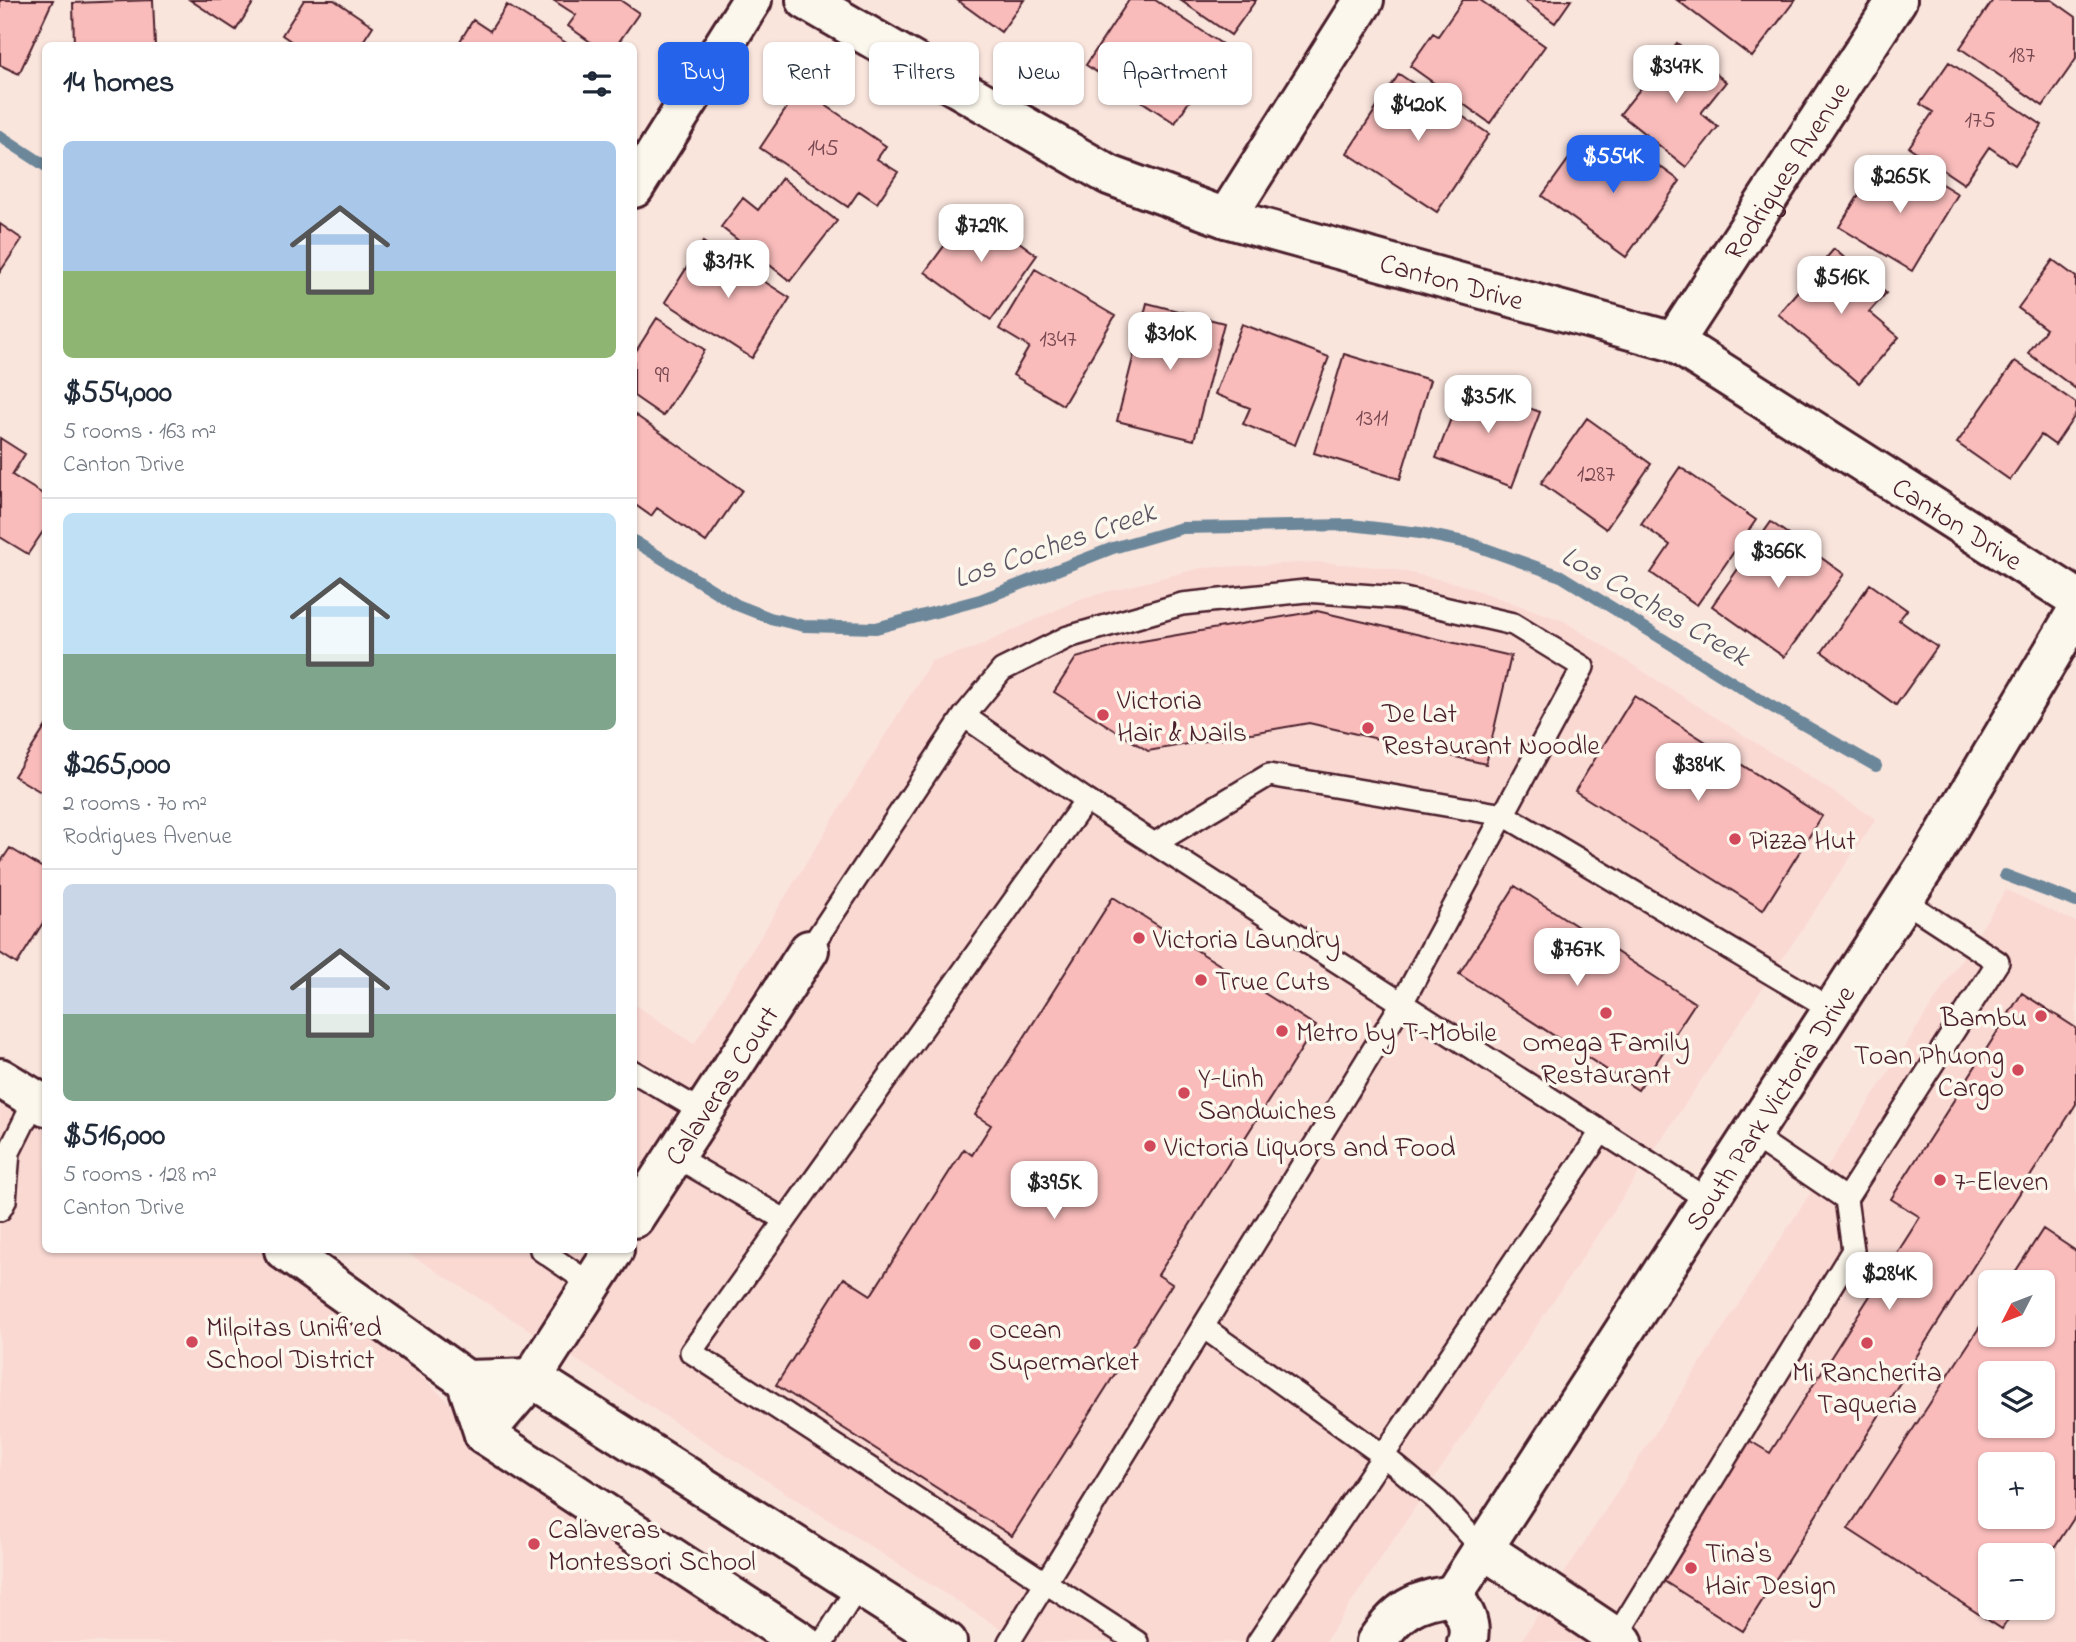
<!DOCTYPE html>
<meta charset="utf-8">
<style>
body{margin:0;font-family:"Indie Flower",sans-serif;background:#f2f2f3;color:#1f2937;height:100vh;display:flex;flex-direction:column;font-size:26px;white-space:nowrap}
*{box-sizing:border-box;margin:0}
p{font-size:23px;color:#747a83}
.icon{flex:none;width:38px;height:38px;fill:none;stroke:currentColor;stroke-width:2;stroke-linecap:round;stroke-linejoin:round}
.map{position:relative;flex:1;overflow:hidden}
.drawer{position:absolute;left:42px;top:42px;width:595px;height:1211px;display:flex;flex-direction:column;background:#fff;border-radius:10px;box-shadow:0 2px 5px #0004}
.drawer>*{flex:none}
.banner{position:absolute;left:658px;top:42px;width:665px;height:63px;display:flex;gap:14px}
.needle{width:46px;rotate:228deg}
.controls{position:absolute;left:1978px;top:1270px;display:grid;gap:14px}
.controls a{display:grid;place-items:center;width:77px;height:77px;border-radius:10px;background:#fff;box-shadow:0 2px 5px #0004;font-size:35px}
.price{position:absolute;translate:-50% -60px;padding:0 16px;border-radius:14px;background:#fff;color:#222;font-size:23px;line-height:46px;filter:drop-shadow(0 2px 4px #0008)}
.price::after{content:'';position:absolute;left:50%;top:42px;width:21px;height:16px;margin-left:-10px;background:inherit;clip-path:polygon(0 0,100% 0,50% 100%)}
.price.selected{background:#2563eb;color:#fff}
ul{padding:0;list-style:none}
li{display:grid;align-content:center;gap:14px;height:371px;padding:0 21px}
li+li{border-top:2px solid #e0e1e3}
li span{display:grid;place-items:center;height:217px;border-radius:10px;color:#555}
li>.icon{margin-inline-start:auto}
span .icon{width:126px;height:126px;fill:#fffc;stroke-width:1}
li b{font-size:30px}
h2{display:flex;justify-content:space-between;align-items:center;height:84px;padding:0 21px;font-size:30px}
.pill{padding:0 24px;border-radius:10px;background:#fff;box-shadow:0 2px 5px #0004;font-size:24px;line-height:63px}
.pill.selected{background:#2563eb;color:#fff}
.map>svg:first-child{display:block}
.built{fill:#fad9d3;fill-rule:evenodd}
.lines{fill:none;stroke-linecap:round;stroke-linejoin:round}
.stream{stroke:#6c8799;stroke-width:12}
.building{fill:#f9bcbb;stroke:#4a1f2b;stroke-width:2;fill-rule:evenodd}
.lane-casing{stroke:#4a1f2b;stroke-width:26}
.street-casing{stroke:#4a1f2b;stroke-width:44}
.secondary-casing{stroke:#4a1f2b;stroke-width:44}
.lane{stroke:#fbf7ec;stroke-width:21}
.street{stroke:#fbf7ec;stroke-width:38}
.secondary{stroke:#fbf7ec;stroke-width:38}
.poi-dot{fill:#d1495b;stroke:#fbf7ec;stroke-width:2.5}
.labels{text-anchor:middle;stroke-width:7;stroke-linejoin:round;paint-order:stroke}
.number-label{font-size:24px;fill:#76464f}
.street-label{font-size:28px;fill:#4a1f2b;stroke:#fbf7ec}
.poi-label{font-size:28px;fill:#4a1f2b;stroke:#fbf7ec;text-anchor:start}
.water-label{font-size:30px;font-style:italic;fill:#5b5362;stroke:#fbf7ec}
</style>
<div class="map">
<svg width="2076" height="1642" viewBox="0 0 2076 1642">
<rect width="100%" height="100%" fill="#fae5dd"/>
<filter id="ink" filterUnits="userSpaceOnUse"><feTurbulence type="fractalNoise" baseFrequency=".0143" numOctaves="2"/><feDisplacementMap in="SourceGraphic" scale="14" xChannelSelector="R" yChannelSelector="G"/><feConvolveMatrix kernelMatrix="1 2 1 2 8 2 1 2 1" color-interpolation-filters="sRGB"/></filter>
<g filter="url(#ink)">
<path class="built" d="M1319,562l69,6 68,15 108,38 312,198 -551,823h-304l-618,-392h231v-246l60,40 237,-383 46,-14 105,-49 119,-30z
M2006,890l70,32v720h-556zM1990,1283h52v52h-52zM1990,1374h52v52h-52zM1990,1465h52v52h-52zM1990,1556h52v52h-52z
M0,1078l45,28 1,144h238l200,184 282,183 -16,25h-750z"/>
<g class="lines">
<path class="stream" d="M0,136l46,30
M634,541l103,64 33,13 34,8 72,2 104,-28 133,-52 69,-20 169,-3 69,8 49,10 92,33 208,129 107,61
M2005,875l71,27"/>
</g>
<path class="building" d="M0,0h53l-34,74 -19,-9z
M153,0l2,46h-81l-1,-43z
M190,0h65l-19,30z
M304,0h30l39,26 -13,20h-62l-16,-11z
M553,0h67l19,13 -23,33h-20l-28,-20 8,-11z
M957,0h67l-23,32z
M1129,0h26l70,46 -50,77 -89,-58z
M1180,0h76l-25,35z
M1463,0h17l65,46 -55,77 -80,-57 23,-33 5,3z
M1523,0h48l-16,23z
M1677,0h118l-43,57z
M1993,0h59l24,17v42l-33,47 -83,-58z
M507,5l64,41h-114l16,-26 17,11z
M1677,43l49,39 -25,31 17,14 -32,40 -66,-53z
M1949,62l93,63 -27,40 -26,-18 -25,37 -55,-37 24,-35 -13,-8z
M1399,74l90,60 -52,78 -90,-59z
M800,88l86,58 -9,13 21,13 -21,31 -18,-12 -11,16 -88,-59z
M1622,139l58,42 -54,76 -84,-61 34,-47 25,19z
M1904,161l54,33 -46,77 -73,-44 29,-47 18,11z
M782,178l55,43 -47,60 -69,-54 22,-29 15,12z
M972,208l65,47 -46,65 -66,-48z
M0,224l22,15 -22,33z
M703,242l87,56 -38,60 -87,-56z
M1834,249l52,44 -17,19 30,25 -40,46 -81,-69z
M2053,260l23,17v112l-48,-36 18,-24 -28,-21z
M1035,269l80,47 -52,89 -50,-30 16,-28 -30,-18z
M1147,303l77,20 -30,117 -77,-19z
M657,318l48,32 -42,66 -29,-20v-46l2,1z
M1242,324l87,33 -34,88 -52,-21 7,-16 -35,-14z
M1344,354l86,26 -30,99 -86,-26z
M2015,361l61,42v11l-21,31 -14,-10 -31,45 -53,-37z
M1464,384l76,28 -28,75 -76,-29z
M634,414l108,76 -36,52 -49,-34 -6,8 -17,-12z
M1587,418l64,46 -45,65 -65,-46z
M0,438l25,16 -13,21 34,21v31l-18,27 -28,-17z
M1680,467l76,53 -59,85 -46,-32 19,-28 -29,-21z
M1771,522l73,52 -60,83 -72,-51z
M1870,584l37,26 -8,10 38,27 -41,58 -74,-53z
M1317,611l194,45 -25,108 -177,-41 -161,28 -94,-59 22,-34 49,-14z
M1634,696l188,120 -59,94 -188,-119z
M46,726v69l-32,-19z
M10,848l36,22v48l-29,46 -17,-11v-90z
M1515,886l180,117 -57,87 -179,-116z
M1113,897l203,129 -158,249 14,9 -160,252 -236,-151 68,-107 27,17 93,-146 8,6 19,-30 -16,-10z
M2022,993l54,35v76l-333,527 -84,-53 88,-139 23,14 150,-236 -29,-18z
M2043,1229l33,22v264l-34,52v-11h-52v52h25l-13,21 -154,-100 142,-218v24h52v-52h-34zM1990,1374h52v52h-52zM1990,1465h52v52h-52z"/>
<g class="lines">
<g class="lane-casing">
<path id="lane" d="M964,716l122,84 622,400
M1086,800l-395,552 446,290
M1154,844l115,-69 235,40 327,194
M809,950l155,-234 38,-46 66,-33 114,-33 124,-13 94,7 113,26 70,43 -181,336 -393,639
M634,1072l67,39
M1750,1134l96,65
M673,1155l112,65
M0,1210l5,-9 4,-49 26,-52
M541,1250l51,35
M1203,1327l181,129 54,45 44,47
M823,1642l36,-57
M1258,1642l343,-510
M1613,1642l240,-392 -7,-51 152,-237 -95,-62"/>
</g>
<g class="street-casing">
<g id="street">
<path id="s1" d="M806,0l303,175 117,43 448,124 402,256"/>
<path d="M634,188l118,-188"/>
<path d="M1226,218l138,-218"/>
<path id="s2" d="M1674,342l223,-342"/>
<path id="s3" d="M634,1218l175,-268"/>
<path d="M484,1434l48,-56 82,-128"/>
</g>
</g>
<g class="secondary-casing">
<g id="secondary">
<path d="M0,1078l46,28"/>
<path d="M284,1250l182,130 18,54 317,208"/>
<path d="M466,1380l66,-2 415,264"/>
<path d="M1482,1548l141,94"/>
<path id="s4" d="M1453,1595l479,-739 144,-243"/>
<path d="M1453,1595c10,15 20,29 14,47"/>
<path d="M1376,1642c22,-32 38,-42 77,-47"/>
</g>
</g>
<use href="#lane" class="lane"/>
<use href="#street" class="street"/>
<use href="#secondary" class="secondary"/>
</g>
</g>
<g class="poi-dot">
<circle cx="1103" cy="715" r="7"/>
<circle cx="1368" cy="728" r="7"/>
<circle cx="1735" cy="839" r="7"/>
<circle cx="1139" cy="938" r="7"/>
<circle cx="1201" cy="980" r="7"/>
<circle cx="1606" cy="1013" r="7"/>
<circle cx="2041" cy="1016" r="7"/>
<circle cx="1282" cy="1031" r="7"/>
<circle cx="2018" cy="1070" r="7"/>
<circle cx="1184" cy="1093" r="7"/>
<circle cx="1150" cy="1146" r="7"/>
<circle cx="1940" cy="1180" r="7"/>
<circle cx="192" cy="1342" r="7"/>
<circle cx="1867" cy="1343" r="7"/>
<circle cx="975" cy="1344" r="7"/>
<circle cx="534" cy="1544" r="7"/>
<circle cx="1691" cy="1568" r="7"/>
</g>
<g class="labels">
<g class="number-label">
<text x="2022" y="62">187</text>
<text x="1980" y="127">175</text>
<text x="823" y="155">145</text>
<text x="1058" y="346">1347</text>
<text x="662" y="382">99</text>
<text x="1372" y="425">1311</text>
<text x="1596" y="481">1287</text>
</g>
<g class="street-label">
<text dy="10" stroke="none"><textPath href="#s2" startOffset="205">Rodrigues Avenue</textPath></text>
<text dy="10" stroke="none"><textPath href="#s1" startOffset="709">Canton Drive</textPath></text>
<text dy="10" stroke="none"><textPath href="#s1" startOffset="1276">Canton Drive</textPath></text>
<text dy="10" stroke="none"><textPath href="#s3" startOffset="159">Calaveras Court</textPath></text>
<text dy="10" stroke="none"><textPath href="#s4" startOffset="581">South Park Victoria Drive</textPath></text>
</g>
<g class="poi-label">
<text x="1117" y="709">Victoria<tspan x="1117" dy="32">Hair &amp; Nails</tspan></text>
<text x="1382" y="722">De Lat<tspan x="1382" dy="32">Restaurant Noodle</tspan></text>
<text x="1749" y="849">Pizza Hut</text>
<text x="1153" y="948">Victoria Laundry</text>
<text x="1215" y="990">True Cuts</text>
<text x="2027" y="1026" text-anchor="end">Bambu</text>
<text x="1296" y="1041">Metro by T-Mobile</text>
<text x="1606" y="1051" text-anchor="middle">Omega Family<tspan x="1606" dy="32">Restaurant</tspan></text>
<text x="2004" y="1064" text-anchor="end">Toan Phuong<tspan x="2004" dy="32">Cargo</tspan></text>
<text x="1198" y="1087">Y-Linh<tspan x="1198" dy="32">Sandwiches</tspan></text>
<text x="1164" y="1156">Victoria Liquors and Food</text>
<text x="1954" y="1190">7-Eleven</text>
<text x="206" y="1336">Milpitas Unified<tspan x="206" dy="32">School District</tspan></text>
<text x="989" y="1338">Ocean<tspan x="989" dy="32">Supermarket</tspan></text>
<text x="1867" y="1381" text-anchor="middle">Mi Rancherita<tspan x="1867" dy="32">Taqueria</tspan></text>
<text x="548" y="1538">Calaveras<tspan x="548" dy="32">Montessori School</tspan></text>
<text x="1705" y="1562">Tina's<tspan x="1705" dy="32">Hair Design</tspan></text>
</g>
<g class="water-label">
<text transform="translate(1054 544) rotate(-19)" y="10">Los Coches Creek</text>
<text transform="translate(1656 605) rotate(30)" y="10">Los Coches Creek</text>
</g>
</g>
</svg>
<div class="controls">
<a><svg class="needle" viewBox="-14 -14 28 28"><path d="M0-13l5 13h-10z" fill="#e53935"/><path d="M0 13l5-13h-10z" fill="#747a83"/></svg></a>
<a><svg class="icon" aria-label="layers" viewBox="0 0 24 24"><path d="M12 4l9 5-9 5-9-5zM3 14l9 5 9-5"/></svg></a>
<a>+</a>
<a>−</a>
</div>
<b class="price" style="left:1676px;top:105px">$347K</b>
<b class="price" style="left:1418px;top:143px">$420K</b>
<b class="price selected" style="left:1613px;top:195px">$554K</b>
<b class="price" style="left:1900px;top:215px">$265K</b>
<b class="price" style="left:981px;top:264px">$729K</b>
<b class="price" style="left:728px;top:300px">$317K</b>
<b class="price" style="left:1841px;top:316px">$516K</b>
<b class="price" style="left:1170px;top:372px">$310K</b>
<b class="price" style="left:1488px;top:435px">$351K</b>
<b class="price" style="left:1778px;top:590px">$366K</b>
<b class="price" style="left:1698px;top:803px">$384K</b>
<b class="price" style="left:1577px;top:988px">$767K</b>
<b class="price" style="left:1054px;top:1221px">$395K</b>
<b class="price" style="left:1889px;top:1312px">$284K</b>
<div class="banner">
<a class="pill selected">Buy</a>
<a class="pill">Rent</a>
<a class="pill">Filters</a>
<a class="pill">New</a>
<a class="pill">Apartment</a>
</div>
<section class="drawer">
<h2>14 homes<svg class="icon" aria-label="filters" viewBox="0 0 24 24"><path d="M4 7h16M4 17h16"/><circle cx="9" cy="7" r="2"/><circle cx="15" cy="17" r="2"/></svg></h2>
<ul>
<li><span style="background:linear-gradient(#a9c7e8 60%,#8fb573 0)"><svg class="icon" aria-label="home" viewBox="0 0 24 24"><path d="M3 11l9-7 9 7M6 9v11h12V9"/></svg></span><div><b>$554,000</b><p>5 rooms · 163 m²</p><p>Canton Drive</p></div></li>
<li><span style="background:linear-gradient(#bfe0f5 65%,#7fa58c 0)"><svg class="icon" aria-label="home" viewBox="0 0 24 24"><path d="M3 11l9-7 9 7M6 9v11h12V9"/></svg></span><div><b>$265,000</b><p>2 rooms · 70 m²</p><p>Rodrigues Avenue</p></div></li>
<li><span style="background:linear-gradient(#c9d6e8 60%,#7fa58c 0)"><svg class="icon" aria-label="home" viewBox="0 0 24 24"><path d="M3 11l9-7 9 7M6 9v11h12V9"/></svg></span><div><b>$516,000</b><p>5 rooms · 128 m²</p><p>Canton Drive</p></div></li>
</ul>
</section>
</div>
